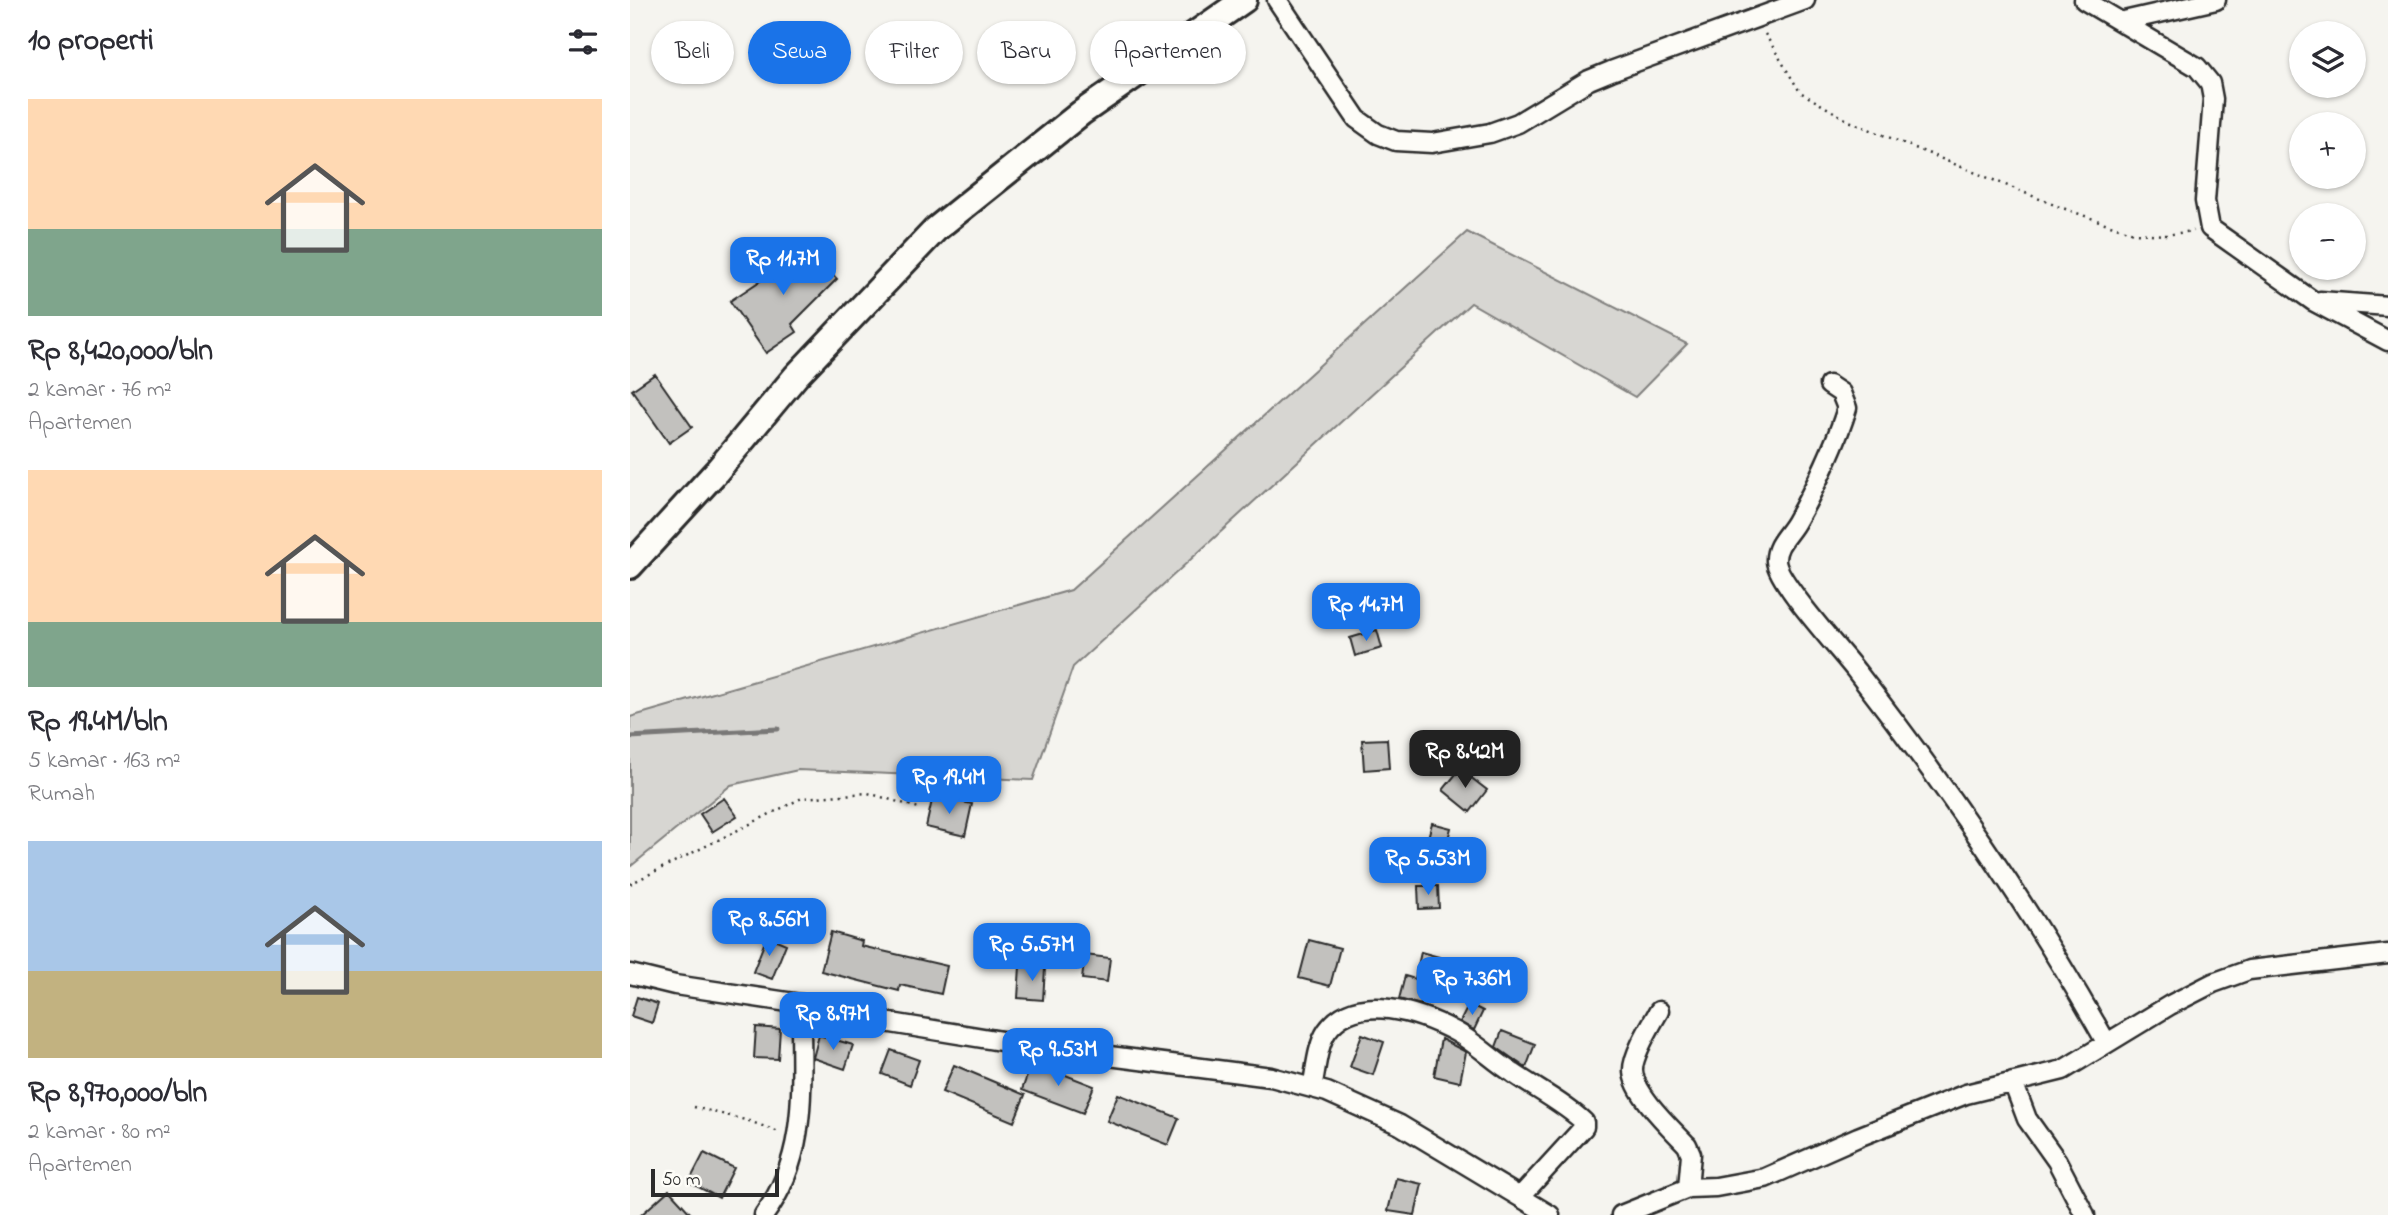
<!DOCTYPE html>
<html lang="id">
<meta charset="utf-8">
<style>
body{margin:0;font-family:"Indie Flower",sans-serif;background:#f2f2f3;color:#2b2b33;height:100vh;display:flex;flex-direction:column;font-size:26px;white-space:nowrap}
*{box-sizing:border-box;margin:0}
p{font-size:23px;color:#7c7c81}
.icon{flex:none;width:38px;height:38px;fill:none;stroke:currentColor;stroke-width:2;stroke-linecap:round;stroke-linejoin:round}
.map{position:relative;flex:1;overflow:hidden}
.side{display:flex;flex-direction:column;background:#fff;width:630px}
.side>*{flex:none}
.guide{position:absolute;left:21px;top:21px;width:665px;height:63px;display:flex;gap:14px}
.buttons{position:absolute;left:1659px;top:21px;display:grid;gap:14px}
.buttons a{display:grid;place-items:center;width:77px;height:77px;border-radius:50%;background:#fff;box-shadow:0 2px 5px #0004;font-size:35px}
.scale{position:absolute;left:21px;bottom:18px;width:128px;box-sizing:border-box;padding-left:7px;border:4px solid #2b2b2b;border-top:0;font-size:19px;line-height:24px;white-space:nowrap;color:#2b2b2b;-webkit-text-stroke:5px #fdfcf7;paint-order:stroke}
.price{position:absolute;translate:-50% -60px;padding:0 16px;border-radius:14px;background:#1a73e8;color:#fff;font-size:23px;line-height:46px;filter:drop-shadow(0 2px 4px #0008)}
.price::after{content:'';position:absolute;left:50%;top:42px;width:21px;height:16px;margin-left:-10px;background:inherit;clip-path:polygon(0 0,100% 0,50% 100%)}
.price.on{background:#222;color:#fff}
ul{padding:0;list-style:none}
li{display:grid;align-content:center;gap:14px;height:371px;padding:0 28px}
li span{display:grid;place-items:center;height:217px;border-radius:0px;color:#555}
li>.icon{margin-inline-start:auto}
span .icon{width:126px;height:126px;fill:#fffc;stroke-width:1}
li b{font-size:30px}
h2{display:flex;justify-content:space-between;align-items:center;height:84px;padding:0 28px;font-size:30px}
.tag{padding:0 24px;border-radius:32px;background:#fff;box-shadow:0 2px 5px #0004;font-size:24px;line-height:63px}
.tag.on{background:#1a73e8;color:#fff}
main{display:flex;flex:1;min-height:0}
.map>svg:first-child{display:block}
.green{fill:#d7d6d2;stroke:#81807e;stroke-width:2}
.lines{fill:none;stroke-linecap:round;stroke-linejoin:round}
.stream{stroke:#797877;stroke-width:5}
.building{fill:#c2c1be;stroke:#2b2b2b;stroke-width:2}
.street-casing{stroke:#2b2b2b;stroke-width:23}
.secondary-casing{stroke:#2b2b2b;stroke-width:30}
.path{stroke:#2b2b2b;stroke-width:2.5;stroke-dasharray:2 5;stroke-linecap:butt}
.street{stroke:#fdfcf7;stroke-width:18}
.secondary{stroke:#fdfcf7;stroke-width:24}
</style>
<main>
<section class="side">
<h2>10 properti<svg class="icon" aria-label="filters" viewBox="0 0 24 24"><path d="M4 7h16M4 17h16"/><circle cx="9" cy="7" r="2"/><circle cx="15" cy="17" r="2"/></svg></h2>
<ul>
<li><span style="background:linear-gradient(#ffd9b3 60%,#7fa58c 0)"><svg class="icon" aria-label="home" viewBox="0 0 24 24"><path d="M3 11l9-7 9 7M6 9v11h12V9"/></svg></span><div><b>Rp 8,420,000/bln</b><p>2 kamar · 76 m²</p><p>Apartemen</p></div></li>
<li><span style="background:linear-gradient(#ffd9b3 70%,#7fa58c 0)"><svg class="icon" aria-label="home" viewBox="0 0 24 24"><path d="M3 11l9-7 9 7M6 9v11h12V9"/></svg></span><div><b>Rp 19.4M/bln</b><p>5 kamar · 163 m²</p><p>Rumah</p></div></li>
<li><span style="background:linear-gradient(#a9c7e8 60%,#c2b280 0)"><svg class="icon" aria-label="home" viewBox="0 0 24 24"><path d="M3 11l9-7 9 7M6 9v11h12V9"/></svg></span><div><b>Rp 8,970,000/bln</b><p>2 kamar · 80 m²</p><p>Apartemen</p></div></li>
</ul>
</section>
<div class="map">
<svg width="1758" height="1215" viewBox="0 0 1758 1215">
<rect width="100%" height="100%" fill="#f5f4ef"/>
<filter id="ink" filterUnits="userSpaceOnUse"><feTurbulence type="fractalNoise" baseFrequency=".0143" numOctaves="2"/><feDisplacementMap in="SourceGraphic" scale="14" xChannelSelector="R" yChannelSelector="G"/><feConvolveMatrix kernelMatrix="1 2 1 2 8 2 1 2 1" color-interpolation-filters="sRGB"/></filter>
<g filter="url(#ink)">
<path class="green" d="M837,232l220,112 -52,53 -164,-94 -398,364 -40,113 -235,-10 -67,15 -101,82v-150l441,-127z"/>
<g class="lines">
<path class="stream" d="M0,737l148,-8"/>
</g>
<path class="building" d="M172,243l35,36 -45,45 5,8 -31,21 -36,-52 39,-26z
M25,374l37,53 -23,16 -37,-53z
M747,630l5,18 -27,8 -5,-18z
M757,739l2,29 -25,2 -2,-30z
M830,769l27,21 -17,22 -27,-22z
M303,796l39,8 -7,32 -39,-9z
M94,798l13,18 -25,16 -12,-18z
M802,823l19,5 -10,37 -19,-5z
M788,886h20l1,22 -20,1z
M201,932l31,9 -1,5 86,20 -6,28 -41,-9 -1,6 -78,-20z
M137,936l19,8 -14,35 -19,-7z
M679,940l31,8 -10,38 -31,-8z
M791,952l18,5 -5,21 -6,-1 -7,28 -22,-6 6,-23 10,3z
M455,955l25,3 -3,24 -25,-3z
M390,966l25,2 -2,32 -25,-2z
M7,997l21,7 -6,19 -21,-7z
M839,1004l14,7 -9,19 -14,-8z
M126,1027l24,2 -2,30 -24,-1z
M872,1031l33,13 -9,24 -30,-21z
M732,1034l22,8 -11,33 -23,-8z
M189,1035l34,10 -8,24 -32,-11z
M811,1039l25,13 -6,30 -26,-6z
M261,1050l28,10 -9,25 -28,-11z
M402,1062l62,24 -11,27 -61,-23z
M324,1065l71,30 -11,27 -72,-30z
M488,1094l61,24 -11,27 -61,-24z
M74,1153l30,15 -15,30 -30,-16z
M766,1178l26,6 -7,31 -27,-4z
M39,1190l23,25h-51z"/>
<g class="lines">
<g class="street-casing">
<path id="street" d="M647,0l80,119 21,15 18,7 36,2 58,-10 28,-10 71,-43 22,-9 194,-71
M1454,0l113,67 13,16 3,16 -8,102 5,27 103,73 75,40
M1494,21l92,-21
M1690,301l68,5
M1199,385l12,8 6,15c-9,31 -34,84 -50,112 -7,14 -22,24 -21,41 1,21 66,91 81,111 91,117 177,241 249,370
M0,974l45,11 126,19 90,19 141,23 239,31 56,15 73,33 150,90
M1029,1011c-8,14 -27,45 -26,60 1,23 38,57 54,74l4,9 -3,34
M1383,1082l14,37 30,42 28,54
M682,1088c4,-18 5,-42 15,-57 29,-41 94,-18 129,1 20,11 38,29 57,41 23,16 51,30 71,49v5l-64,70
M134,1215c47,-63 36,-137 37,-211
M991,1215l67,-27 28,-1 49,-9 93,-41 108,-43 97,-24 107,-65 43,-22 36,-13 139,-16"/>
</g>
<g class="secondary-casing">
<path id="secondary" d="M0,566l86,-94 80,-96 140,-147 145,-116 163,-113"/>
</g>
<path class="path" d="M1135,34l35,58 49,29 208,85 76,27 33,2 27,-4
M0,884l172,-86 66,-5 54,16
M64,1107l55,14 30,11"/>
<use href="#street" class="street"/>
<use href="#secondary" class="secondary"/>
</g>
</g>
</svg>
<div class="buttons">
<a><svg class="icon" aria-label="layers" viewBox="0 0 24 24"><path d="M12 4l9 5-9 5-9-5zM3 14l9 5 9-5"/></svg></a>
<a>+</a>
<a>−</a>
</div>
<div class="scale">50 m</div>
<b class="price" style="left:153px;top:297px">Rp 11.7M</b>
<b class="price" style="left:736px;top:643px">Rp 14.7M</b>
<b class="price on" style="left:835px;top:790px">Rp 8.42M</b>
<b class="price" style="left:319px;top:816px">Rp 19.4M</b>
<b class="price" style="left:798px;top:897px">Rp 5.53M</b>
<b class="price" style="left:139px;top:958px">Rp 8.56M</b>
<b class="price" style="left:402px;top:983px">Rp 5.57M</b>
<b class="price" style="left:842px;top:1017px">Rp 7.36M</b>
<b class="price" style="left:203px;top:1052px">Rp 8.97M</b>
<b class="price" style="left:428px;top:1088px">Rp 9.53M</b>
<div class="guide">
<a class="tag">Beli</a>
<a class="tag on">Sewa</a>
<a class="tag">Filter</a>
<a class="tag">Baru</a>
<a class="tag">Apartemen</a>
</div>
</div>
</main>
